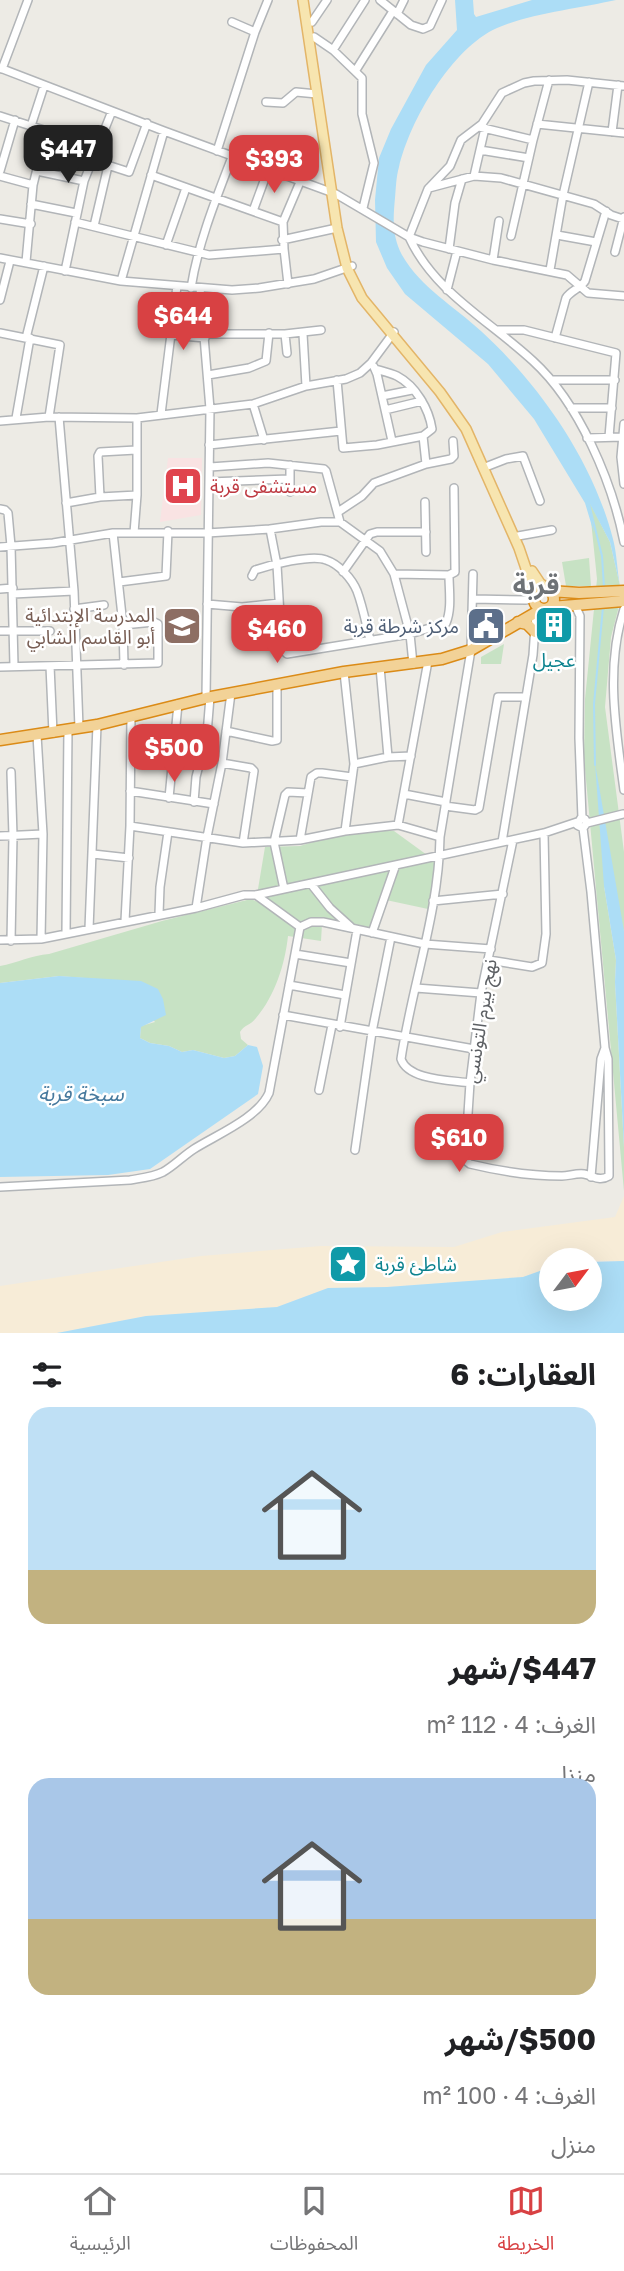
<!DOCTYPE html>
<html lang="ar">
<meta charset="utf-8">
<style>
body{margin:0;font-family:"Golos Text","Noto Sans Arabic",sans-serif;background:#f6f6f6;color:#202124;direction:rtl;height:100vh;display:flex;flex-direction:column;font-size:26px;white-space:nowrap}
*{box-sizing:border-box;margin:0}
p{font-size:23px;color:#757577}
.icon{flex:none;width:38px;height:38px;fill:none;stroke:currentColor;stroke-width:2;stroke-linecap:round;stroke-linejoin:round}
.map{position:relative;height:1333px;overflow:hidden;direction:ltr}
.side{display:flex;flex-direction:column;background:#fff;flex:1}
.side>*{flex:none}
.needle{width:46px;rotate:58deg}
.controls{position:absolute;left:539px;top:1248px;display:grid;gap:14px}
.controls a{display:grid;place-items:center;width:63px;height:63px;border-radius:50%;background:#fff;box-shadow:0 7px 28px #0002;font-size:35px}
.price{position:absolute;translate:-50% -60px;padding:0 16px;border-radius:14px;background:#d84143;color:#fff;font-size:23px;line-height:46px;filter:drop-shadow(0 2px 4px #0008)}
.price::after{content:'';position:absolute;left:50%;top:42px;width:21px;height:16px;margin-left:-10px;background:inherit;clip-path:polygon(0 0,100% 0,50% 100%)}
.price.selected{background:#222;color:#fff}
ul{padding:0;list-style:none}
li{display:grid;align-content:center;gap:14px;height:371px;padding:0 28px}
li span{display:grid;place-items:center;height:217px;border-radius:21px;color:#555}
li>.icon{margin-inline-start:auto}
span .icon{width:126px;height:126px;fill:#fffc;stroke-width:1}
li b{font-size:30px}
h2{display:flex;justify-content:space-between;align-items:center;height:84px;padding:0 28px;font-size:30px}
.menu{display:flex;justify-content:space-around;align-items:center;height:98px;border-top:2px solid #e0e0e0;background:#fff;font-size:19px;color:#757577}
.menu a{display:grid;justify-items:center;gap:4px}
.menu .selected{color:#d84143}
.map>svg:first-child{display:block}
.medical{fill:#f9e3e3}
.green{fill:#c7e2c4}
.sand{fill:#f7ecd7}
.water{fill:#acddf6}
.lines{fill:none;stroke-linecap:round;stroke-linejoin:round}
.stream{stroke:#acddf6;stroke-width:2}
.minor-casing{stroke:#b2b5b8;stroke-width:10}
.major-casing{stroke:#e3b568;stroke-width:12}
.highway-casing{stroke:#db8b17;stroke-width:13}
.minor{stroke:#fff;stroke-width:7}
.major{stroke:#f7e5b0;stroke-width:9}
.highway{stroke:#f2d297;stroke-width:10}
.labels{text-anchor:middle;stroke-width:5;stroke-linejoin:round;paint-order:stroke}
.health-label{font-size:19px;fill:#be3a42;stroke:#fff;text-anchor:start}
.education-label{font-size:19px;fill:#785e54;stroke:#fff;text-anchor:end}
.service-label{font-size:19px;fill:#4e5e75;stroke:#fff;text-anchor:end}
.culture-label{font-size:19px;fill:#0d838f;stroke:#fff}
.street-label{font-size:19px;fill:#5d6064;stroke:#fff}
.water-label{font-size:21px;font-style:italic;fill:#477a9e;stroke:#fff}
.district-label{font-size:26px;font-weight:bold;fill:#6e7276;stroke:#fff}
</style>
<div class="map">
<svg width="624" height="1333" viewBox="0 0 624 1333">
<rect width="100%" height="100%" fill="#edebe5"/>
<path class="medical" d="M168,458h34l-1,57 -41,7z"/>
<path class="green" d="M589,501l21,41 10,44 -2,24 -7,27 -6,70 19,145v79l-20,-45 12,74 -1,22 9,165v44l-40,-433 1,-59 12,-120z
M589,558l2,28h-25l-4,-24z
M504,644l-3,20h-20v-7z
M376,829l18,2 44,32 -10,46 -42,-9 -8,32 -56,-8 -1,17 -33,-5c-3,28 -13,60 -32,82 -5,7 -12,7 -16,14l1,7 7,6 -13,11 -11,2 -31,-8 -11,2 -13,-6 -19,-3 -10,-5 1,-12 14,-4 -33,-41 -63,-5 -59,7v-17c17,-3 32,-11 49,-12l113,-33 89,-22 7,3v-13l7,-42 35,-1 42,-13z"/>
<path class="sand" d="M624,1196v65l-73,-1v7l-28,10 -136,10 -59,1 -51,19 -131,9 -89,17h-57v-47l201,-30 120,-10 133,1 48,-15 113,-15z"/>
<path class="water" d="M455,0h18l1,14 2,3 56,-17h84c-36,8 -87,14 -119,28 -45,20 -87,92 -98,139 -3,10 -3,21 -4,31 -2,21 -3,38 7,57 19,33 52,51 79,76 59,54 112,130 132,208 4,15 4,31 7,47l-10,-44 -20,-38 4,29 -9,-30 -51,-84 -46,-55 -83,-70 -18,-26 -11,-26 -1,-42 4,-42 12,-29 35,-64 31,-35z
M595,763l29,168v216l-9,-165 1,-22 -12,-74z
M59,976l82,5 17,8 5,10 3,16 -25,12 -1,11 10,5 19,3 13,6 11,-2 31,8 11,-2 13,-11 9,2 6,19 -5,28 -108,75 -42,6 -108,2v-194z
M624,1261v72h-567l89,-17 131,-9 51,-19 59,-1 136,-10 28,-10v31h39v-36z"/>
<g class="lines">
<path class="stream" d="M588,500l14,56 2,31
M595,765l-1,-61 9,-97"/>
<g class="minor-casing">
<path id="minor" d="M380,0l31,25 12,4 7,-3 12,-26
M397,14l7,-14
M232,22l23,10
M312,22l15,-22
M314,37l19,13 29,28v36l12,49 -11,45
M333,50l32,-50
M0,68l164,63 172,63 73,43 14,5 70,18 74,15 21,18 36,3
M2,69l26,-69
M356,70l37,-59
M624,86l-57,-6 -33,1 -10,2 -22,10 -20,31 -21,16 -11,26 -22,23 -19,48c25,55 81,84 124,124 46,42 79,120 91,181
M266,102l17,1 13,-11 21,2
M0,116l31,10 13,-40
M537,124l87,9
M31,126l66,21
M479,127l54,13
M612,132l6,-47
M480,150l49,8
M217,151l38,-119 13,-32
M92,160l37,12 18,-49
M0,171l15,-51
M37,171l47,10
M151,175l132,47
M0,176l33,9
M474,176l11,-48
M429,188l45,-12 27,2 93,26 17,11 12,4
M31,204l45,9
M253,211l15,-41
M0,219l31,5
M75,222l134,33 75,-6 -1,-27 17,-40
M94,226l14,-60
M557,235l39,7
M511,236l22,-96 16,-60
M282,240l55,-12
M166,245l20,-57
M284,249l4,35
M449,249l6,-46 7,-24
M615,252l9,-35
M0,258l121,23 111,9 27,-2 55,-9 38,-13
M493,260l6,-39
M26,262l7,-77 13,-53
M550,270l13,-75 26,-113
M65,271l19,-90 28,-70
M121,281l43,-150
M191,288c7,-45 25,-89 41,-131
M200,288l10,121 -4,289
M447,290l10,-39
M0,300l10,-39
M497,330h27l92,23 -7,84
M0,333l60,12 -11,72
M205,334h80l2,19
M285,334l36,-4
M303,334l3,52
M171,335l34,3
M26,338l18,-72
M555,338l11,-40c5,-8 14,-9 19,-17l21,-70
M374,367l3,7 15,67
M375,369c7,2 16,4 22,7 19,10 32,33 35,53l-9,7
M208,375l41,-7 17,-7 3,-28
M337,380l6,68 34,-3 46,-9 3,28
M552,380h63
M382,396l30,-6
M253,404l11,36
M571,408h41
M385,410l37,-9
M161,414l16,-128
M59,417l15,174 5,137
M16,418l14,-80
M0,421l49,-4 88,1 116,-14 53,-18 40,-7 14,-6 11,-10 23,-31
M624,424l-3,33 3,27
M587,438l35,-1
M209,445l132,-14
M290,465v27
M488,466l18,-7 17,-3 17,45
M210,467l58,-4 56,6 2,2 14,51
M209,482l80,-3
M100,497l-2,-41 2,-4 36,-2
M425,502l1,50
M66,503l34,-6 37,-2
M0,509l5,1 3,3 3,33 3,120
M338,512l24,-16 12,-13 52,-19 25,-5 3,-3 -1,-15
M270,529l7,36 5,84 5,5 123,-20 36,-11c6,-14 3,-33 3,-48l-55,-1
M113,533l10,92 1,40
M134,533l3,-38v-77
M518,536l34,-6
M0,547l53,-4 60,-10h94l63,-4 51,-7h19l40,29 14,23 16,60 3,30
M343,572l27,-38 7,-2h49
M449,575l6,-3 -1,-84
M252,576l3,-6c15,-5 57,-16 71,-10 13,4 26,19 31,31 6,16 9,33 13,49
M119,582l47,-6 2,-45
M0,589l13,-1
M13,594l61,-3
M473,599l53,1 8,-2
M207,604l35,3 37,-4
M575,605l5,11 -1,122 3,80
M74,609l30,-4
M624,609c-19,59 -8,121 0,181
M0,631h50
M50,666l3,67
M0,667l158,-4v-39l-4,-2 -31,3
M380,667l8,90
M344,672l10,92 -9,67
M226,731l46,10 5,-1v-55
M37,735l6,99 -2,105
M222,763l29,5 3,3 -11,72
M354,764l34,-7 23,-1
M11,772l2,64 -2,105
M130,791l84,13
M404,794l42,8
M169,798l9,-94
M194,802l2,-25 11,-43 3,-37
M445,806l30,4 4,-2 19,-111h28
M587,823l36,-9
M398,825l30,-164
M130,826l113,17 57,-3 45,-9 53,-6 42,12
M0,836l43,-2
M300,840l11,-63 6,-4h5l30,4
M513,840l-32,153 -11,90 -5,77 5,4c29,7 62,12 92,12 7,0 14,-3 22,-2 10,2 15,8 25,2v-7l-1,-110 -3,-11 -14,-156 -8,-64 4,-5 -2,-4 -4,-1 -4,7 6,3
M502,842l31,-187 3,-43
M93,854l36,4
M311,884l19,24 21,19
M284,889l-10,-47 11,-47 3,-3 20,1
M256,895l44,32
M433,901l70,-7
M196,908l11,-71 15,-74 9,-70
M159,914l1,-27 8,-55
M125,921l5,-95 1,-110
M300,927l11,-5h12l102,22 66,5
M89,929l8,-204
M66,933l2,-203
M372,933l23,-66
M0,940l41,-1 155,-31 48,-13h12l288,-62 33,-11
M295,954l56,9
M489,960l43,7 10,-4 4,-29 -2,-101
M289,985l56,10
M416,988l65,5
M283,1015l191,34
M340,1027l17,-97
M470,1083c-21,-3 -62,-3 -69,-24 11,-74 38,-147 39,-222l31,-187 2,-76
M319,1090l13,-65
M355,1150l17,-118 19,-95
M591,1177l10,-118 4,-11
M0,1187l130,-7c11,-2 23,-3 33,-8 11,-6 20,-16 31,-23 22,-14 64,-31 75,-56l31,-166"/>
</g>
<g class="major-casing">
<path id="major" d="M303,0l34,228 10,40 15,30 78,94 26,37 53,119 16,47
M532,571l8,12 9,7"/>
</g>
<g class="highway-casing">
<path id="highway" d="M534 599a10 10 0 1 1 20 0a10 10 0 1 1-20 0Z
M550,591l29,2 45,-2
M551,607l73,-6
M518,622l9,2 8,8
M0,740l97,-15 109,-27 138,-26 98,-13 29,-9 71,-41"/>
</g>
<use href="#minor" class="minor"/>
<use href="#major" class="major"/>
<use href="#highway" class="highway"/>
</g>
<defs>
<g id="hospital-square" transform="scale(2.0125)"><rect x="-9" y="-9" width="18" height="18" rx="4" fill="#e0444e" stroke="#fff"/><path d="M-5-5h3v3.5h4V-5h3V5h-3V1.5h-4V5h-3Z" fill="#fff"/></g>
<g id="building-square" transform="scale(2.0125)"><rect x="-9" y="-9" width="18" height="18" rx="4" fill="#0f9aa8" stroke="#fff"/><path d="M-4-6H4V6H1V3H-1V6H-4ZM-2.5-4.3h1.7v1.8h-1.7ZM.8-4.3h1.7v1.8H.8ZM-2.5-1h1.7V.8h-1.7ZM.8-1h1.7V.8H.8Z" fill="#fff"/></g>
<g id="school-square" transform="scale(2.0125)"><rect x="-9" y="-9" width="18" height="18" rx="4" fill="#8d6e63" stroke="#fff"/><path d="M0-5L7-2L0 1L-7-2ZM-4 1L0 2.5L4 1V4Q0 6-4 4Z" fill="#fff"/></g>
<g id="civic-square" transform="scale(2.0125)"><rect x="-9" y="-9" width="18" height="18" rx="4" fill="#5c6f8a" stroke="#fff"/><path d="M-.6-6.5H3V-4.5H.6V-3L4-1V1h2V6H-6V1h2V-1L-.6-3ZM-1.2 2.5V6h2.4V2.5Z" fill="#fff"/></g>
<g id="sight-square" transform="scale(2.0125)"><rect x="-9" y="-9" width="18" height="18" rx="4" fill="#0f9aa8" stroke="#fff"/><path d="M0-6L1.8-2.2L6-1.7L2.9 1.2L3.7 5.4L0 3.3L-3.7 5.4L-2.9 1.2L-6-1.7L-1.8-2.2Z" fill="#fff"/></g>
</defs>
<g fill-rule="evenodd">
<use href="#hospital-square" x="183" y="486"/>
<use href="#building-square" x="554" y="625"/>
<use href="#school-square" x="182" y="626"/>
<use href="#civic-square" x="486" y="626"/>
<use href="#sight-square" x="348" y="1264"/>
</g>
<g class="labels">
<g class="health-label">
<text x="210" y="493">مستشفى قربة</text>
</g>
<g class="education-label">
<text x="155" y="622">المدرسة الإبتدائية<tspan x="155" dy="22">أبو القاسم الشابي</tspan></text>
</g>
<g class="service-label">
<text x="459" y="633">مركز شرطة قربة</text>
</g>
<g class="culture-label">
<text x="554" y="667">عجيل</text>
<text x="375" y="1271" text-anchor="start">شاطئ قربة</text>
</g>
<g class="street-label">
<text transform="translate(480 1021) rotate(-81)" y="7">نهج بيرم التونسي</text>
</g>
<g class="water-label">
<text x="81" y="1101">سبخة قربة</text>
</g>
<g class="district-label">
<text x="536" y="594">قربة</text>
</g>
</g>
</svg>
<div class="controls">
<a><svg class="needle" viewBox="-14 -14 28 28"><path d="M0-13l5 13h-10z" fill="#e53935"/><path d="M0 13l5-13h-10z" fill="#757577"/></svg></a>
</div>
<b class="price selected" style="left:68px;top:185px">$447</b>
<b class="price" style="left:274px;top:195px">$393</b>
<b class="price" style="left:183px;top:352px">$644</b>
<b class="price" style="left:277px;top:665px">$460</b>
<b class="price" style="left:174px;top:784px">$500</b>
<b class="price" style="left:459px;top:1174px">$610</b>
</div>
<section class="side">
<h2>العقارات: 6<svg class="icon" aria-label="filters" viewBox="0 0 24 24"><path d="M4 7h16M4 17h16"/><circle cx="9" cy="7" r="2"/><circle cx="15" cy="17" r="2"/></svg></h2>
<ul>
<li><span style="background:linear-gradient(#bfe0f5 75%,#c2b280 0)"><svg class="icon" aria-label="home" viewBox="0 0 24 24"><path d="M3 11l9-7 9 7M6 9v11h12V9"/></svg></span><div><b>$447/شهر</b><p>الغرف: 4 · 112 m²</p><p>منزل</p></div></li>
<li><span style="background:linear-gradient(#a9c7e8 65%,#c2b280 0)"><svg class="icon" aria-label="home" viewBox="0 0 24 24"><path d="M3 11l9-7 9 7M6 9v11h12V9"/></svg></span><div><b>$500/شهر</b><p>الغرف: 4 · 100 m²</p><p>منزل</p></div></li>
</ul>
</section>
<nav class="menu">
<a class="selected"><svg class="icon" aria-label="map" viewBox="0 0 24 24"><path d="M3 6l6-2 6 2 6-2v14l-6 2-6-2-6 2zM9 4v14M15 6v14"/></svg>الخريطة</a>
<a><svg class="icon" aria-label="saved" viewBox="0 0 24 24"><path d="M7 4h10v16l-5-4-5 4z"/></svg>المحفوظات</a>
<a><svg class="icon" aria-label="home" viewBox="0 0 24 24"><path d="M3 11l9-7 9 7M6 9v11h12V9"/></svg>الرئيسية</a>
</nav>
